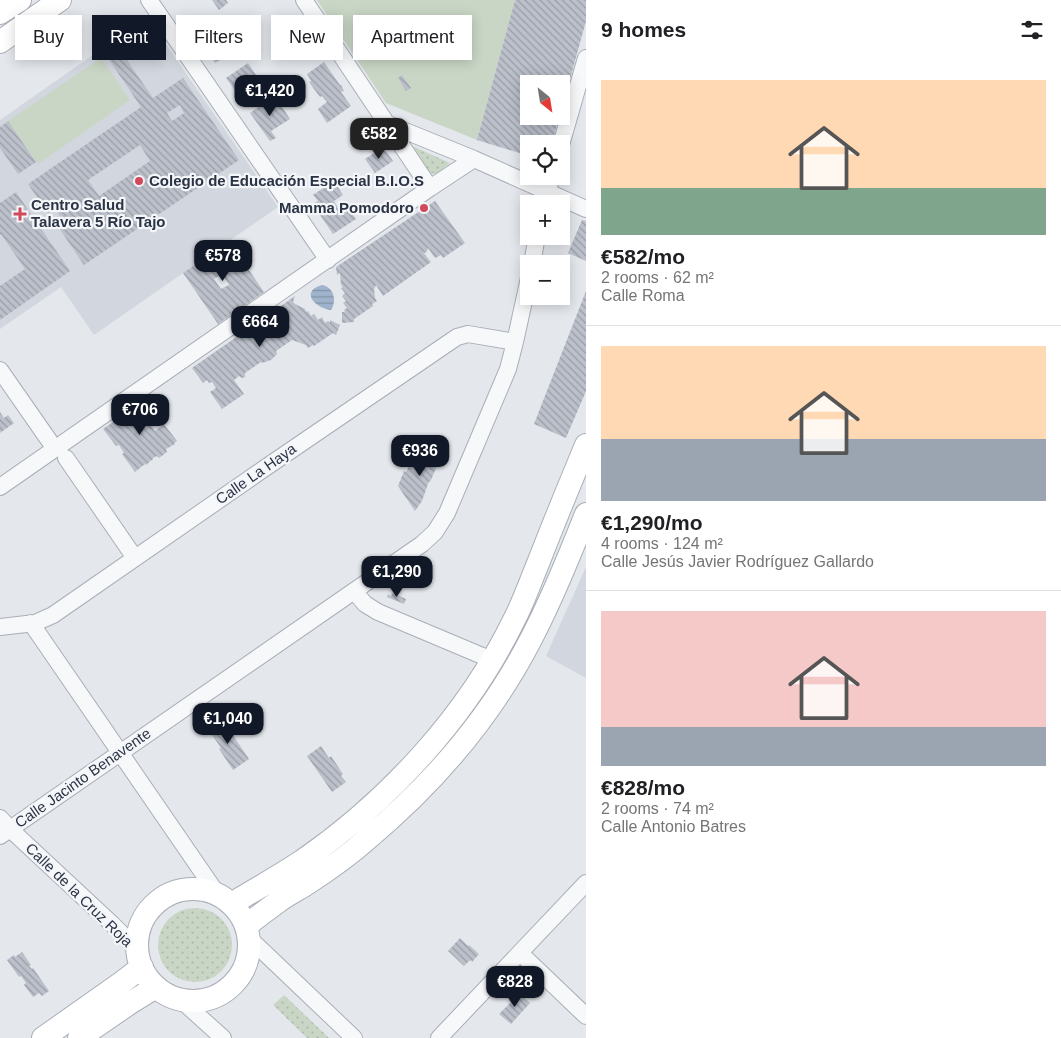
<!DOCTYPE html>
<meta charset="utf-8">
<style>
body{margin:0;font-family:Arial,sans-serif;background:#f6f6f6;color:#202124;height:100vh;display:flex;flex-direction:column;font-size:19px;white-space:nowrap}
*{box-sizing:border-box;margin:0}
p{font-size:16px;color:#757577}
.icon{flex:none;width:28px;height:28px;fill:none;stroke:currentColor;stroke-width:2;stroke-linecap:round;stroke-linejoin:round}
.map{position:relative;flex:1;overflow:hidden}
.panel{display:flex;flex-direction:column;background:#fff;width:475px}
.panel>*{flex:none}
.hud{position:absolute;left:15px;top:15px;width:475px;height:45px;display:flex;gap:10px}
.needle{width:32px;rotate:150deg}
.controls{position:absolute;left:520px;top:75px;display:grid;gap:10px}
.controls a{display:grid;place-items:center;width:50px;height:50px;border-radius:0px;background:#fff;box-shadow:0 2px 12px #0003;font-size:25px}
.price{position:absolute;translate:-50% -42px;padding:0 11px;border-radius:10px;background:#111827;color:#fff;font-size:16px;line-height:32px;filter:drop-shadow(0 1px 2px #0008)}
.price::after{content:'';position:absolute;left:50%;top:30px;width:15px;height:11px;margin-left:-8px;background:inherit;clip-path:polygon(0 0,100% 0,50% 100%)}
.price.selected{background:#222;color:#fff}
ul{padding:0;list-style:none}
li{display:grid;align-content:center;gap:10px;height:265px;padding:0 15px}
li+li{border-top:1px solid #e0e0e0}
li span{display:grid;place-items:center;height:155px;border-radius:0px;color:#555}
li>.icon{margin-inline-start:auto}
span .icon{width:90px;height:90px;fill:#fffc;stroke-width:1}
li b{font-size:21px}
h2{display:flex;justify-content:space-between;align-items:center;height:60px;padding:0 15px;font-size:21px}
.chip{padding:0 18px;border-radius:0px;background:#fff;box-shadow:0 2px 12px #0003;font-size:18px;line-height:45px}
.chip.selected{background:#111827;color:#fff}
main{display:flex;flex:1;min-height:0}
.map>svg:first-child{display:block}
.built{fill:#d2d6de}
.grass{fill:url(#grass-dots)}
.green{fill:#c9d6c5}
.water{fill:url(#water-rules)}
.building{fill:url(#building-back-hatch);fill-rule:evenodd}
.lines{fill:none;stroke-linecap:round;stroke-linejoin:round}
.street-casing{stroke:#a9aeb7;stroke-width:18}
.secondary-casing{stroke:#a9aeb7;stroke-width:24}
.street{stroke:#f7f8fa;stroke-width:16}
.secondary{stroke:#fff;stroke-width:22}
.poi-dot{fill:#d1495b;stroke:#f4f6f9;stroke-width:2}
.labels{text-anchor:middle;stroke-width:4.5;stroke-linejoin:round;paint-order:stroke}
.poi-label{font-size:15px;font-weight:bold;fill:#2b3445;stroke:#f4f6f9;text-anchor:start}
.street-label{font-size:15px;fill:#2b3445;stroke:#f4f6f9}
</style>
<main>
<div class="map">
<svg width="586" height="1038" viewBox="0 0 586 1038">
<defs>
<pattern id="grass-dots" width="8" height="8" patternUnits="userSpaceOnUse" patternTransform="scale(1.25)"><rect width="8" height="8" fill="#c9d6c5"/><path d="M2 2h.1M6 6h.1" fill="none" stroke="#adb8ab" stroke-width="1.8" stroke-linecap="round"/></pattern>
<pattern id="water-rules" width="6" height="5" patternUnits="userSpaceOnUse" patternTransform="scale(1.25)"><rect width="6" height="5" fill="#9fb4cc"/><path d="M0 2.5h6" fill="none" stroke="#8293a7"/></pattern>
<pattern id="building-back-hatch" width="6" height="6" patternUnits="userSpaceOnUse" patternTransform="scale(1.25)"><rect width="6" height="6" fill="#bbc0ca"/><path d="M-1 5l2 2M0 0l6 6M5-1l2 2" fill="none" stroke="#989da6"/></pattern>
</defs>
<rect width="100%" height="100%" fill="#e4e7ec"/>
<path class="built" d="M147,17l131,190 -184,128 -33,-48 -61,42v-209z
M586,567v111l-40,-22z"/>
<path class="grass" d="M412,146l38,17 -14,11 -6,-1z
M158 945a37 37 0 1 1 74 0a37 37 0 1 1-74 0Z
M284,995l45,43h-22l-34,-33z"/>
<path class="green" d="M317,0h198l-38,140 -91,-37z
M101,58l29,42 -92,64 -30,-43z"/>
<path class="water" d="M322,285c12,2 15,16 9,25 -17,-2 -31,-19 -9,-25z"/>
<path class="building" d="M212,0h14l2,3 -9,7z
M515,0h71v21l-24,87 -1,-24h-32v32h30l-7,28h-23v12l-52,-16z
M227,25l5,9 -2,1v4l3,4 -3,2 4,6 -19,12 -5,-7 2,-3 -3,-4 5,-3 -6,-8z
M118,47l35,51 30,-20 56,82 -155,105 -27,-40 6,-5 -8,-11 -7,4 -20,-29 113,-77 -35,-52zM180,105l4,8 -12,8 -5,-8zM140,145l10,16 -51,35 -11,-16z
M324,62l16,23h1l3,6 -3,1 10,14 -24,17 -9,-14 9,-7 -5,-6 -2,1 -11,-15 2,-1 -4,-7z
M248,63l20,30 -21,14 -21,-29z
M402,75l9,13 -5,3 -8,-13z
M275,96l15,23 -19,12 5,7 -6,3 -20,-28z
M8,121l28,41 -18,12 -18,-26v-21z
M383,147l10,14 -18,12 -10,-14z
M334,181l9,14 -9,6 8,13 7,-5 7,10 -23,15 -15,-22 2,-1 -6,-8 4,-2 -5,-6z
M16,192l54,79 -70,49v-34l25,-17 -24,-35 -1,1v-32z
M435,201l30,42 -22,15 -2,-3 -6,3 -7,-10 -1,3 -2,2 -2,-1 8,10 -48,34 -7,-11 -2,4 1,9 2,3 -5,3 1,2 -19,13v3l-12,1v-11h3l-1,-2 3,-2 -4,-5 3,-2 -4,-5 3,-3 -4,-5 2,-1 -2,-2 -1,-12 -3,2 -1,-8z
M582,220l4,1v40l-18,-8z
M229,241l35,51 -46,32 -35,-51zM222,274l7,11 -8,4 -7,-10z
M586,291v100l-20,47 -32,-14z
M295,296l-2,6 2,2 10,5 1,3 2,-1 3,5 3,-2 4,6 4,-3 3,6 3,-2 2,2v-3l10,5 -4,10 -3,-2 -19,13 -1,-1 -5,3 -2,-3 -14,-5 -16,11 1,3 -6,6 -9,3 -1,-1 -16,11v4l-3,1 -3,-2 -5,4 10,14 -22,15 -12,-17 6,-4 -4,-6 -3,1 -2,-3 -4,3 -11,-15z
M146,399l13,17 -10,7 6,8 9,-7 13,17 -3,2 1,1 -9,5 1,3 -8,6 -2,-2 -4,2v1l-7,6 -1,-1 -10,8 -13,-18 2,-1 -5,-8 -3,1 -13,-17z
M0,412l4,6 4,-3 6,8 -14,10z
M434,446l10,4 -14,32 -1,-1 -7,20 -7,10 -17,-25 6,-15 2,1 4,-8 6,3 5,-12 9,-6 2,1z
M392,593l14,6 -2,5 -17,-7 1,-3 3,2z
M213,721l4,6 7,-5 25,37 -16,11 -14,-21 2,-1 -15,-22z
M321,746l8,12 2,-2 12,18 -2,2 5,6 -14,10 -25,-36z
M460,938l8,8 1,-1 10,9 -7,8 -1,-2 -1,1h-1l-5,5 -16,-15z
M22,952l9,13 -2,1 3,3 1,-1 16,23 -7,5 -3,-3 -6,4 -9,-12 2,-2 -5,-7 -2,1 -12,-17 7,-5 1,2z
M520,992l5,4 -2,1 7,6 -19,21 -12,-10 12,-12 -2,-1z"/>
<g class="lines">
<g class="street-casing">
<path id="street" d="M149,0l179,260
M304,0l126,188
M388,124l86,35 112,50
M561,145l25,-87
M544,204l8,-28
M532,264l5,-28
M0,370l55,79
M66,458l69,100
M0,487l430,-299 44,-29
M354,591l11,13 13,8 114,48
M31,623l187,272
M0,627l35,-4 18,-8 212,-147 192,-131 11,-3 47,8
M0,818l10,11 102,95 26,26
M0,836l422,-292 13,-12 12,-19 61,-144 7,-27 14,-64
M249,938l105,100
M520,953l66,63
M181,1000l42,38
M439,1038l147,-155"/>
</g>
<g class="secondary-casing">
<path id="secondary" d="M0,13l20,-13
M0,42l60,-42
M137 945a56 56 0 1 1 112 0a56 56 0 1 1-112 0Z
M231,904c24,-14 48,-28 71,-43 87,-60 166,-146 212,-241 10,-19 17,-40 25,-59 15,-39 31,-77 47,-116
M246,926c11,-9 22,-17 33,-25 10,-7 20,-12 29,-18 20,-13 40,-27 58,-43 67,-56 125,-123 165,-201 21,-40 38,-82 55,-125
M43,1038l78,-55 21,-16
M79,1038l51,-35 26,-16"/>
</g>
<use href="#street" class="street"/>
<use href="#secondary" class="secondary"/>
</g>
<g class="poi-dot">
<circle cx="139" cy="181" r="5"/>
<circle cx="424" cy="208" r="5"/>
<path d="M17.5 206.5h5v5h5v5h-5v5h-5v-5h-5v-5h5z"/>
</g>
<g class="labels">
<g class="poi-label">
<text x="149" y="186">Colegio de Educación Especial B.I.O.S</text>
<text x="31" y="210">Centro Salud<tspan x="31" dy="17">Talavera 5 Río Tajo</tspan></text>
<text x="414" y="213" text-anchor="end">Mamma Pomodoro</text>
</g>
<g class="street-label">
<text transform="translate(256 474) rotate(-35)" y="5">Calle La Haya</text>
<text transform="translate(83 778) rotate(-35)" y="5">Calle Jacinto Benavente</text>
<text transform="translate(79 895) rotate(44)" y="5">Calle de la Cruz Roja</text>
</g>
</g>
</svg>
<div class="controls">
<a><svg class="needle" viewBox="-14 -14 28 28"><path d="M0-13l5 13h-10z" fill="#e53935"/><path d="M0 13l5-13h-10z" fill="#757577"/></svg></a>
<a><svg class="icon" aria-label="locate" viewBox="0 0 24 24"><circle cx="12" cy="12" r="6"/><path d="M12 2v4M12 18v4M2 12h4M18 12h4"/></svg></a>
<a>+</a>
<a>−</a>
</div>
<b class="price" style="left:270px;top:117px">€1,420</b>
<b class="price selected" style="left:379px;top:160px">€582</b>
<b class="price" style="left:223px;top:282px">€578</b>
<b class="price" style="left:260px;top:348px">€664</b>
<b class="price" style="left:140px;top:436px">€706</b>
<b class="price" style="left:420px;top:477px">€936</b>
<b class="price" style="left:397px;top:598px">€1,290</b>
<b class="price" style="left:228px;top:745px">€1,040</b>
<b class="price" style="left:515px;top:1008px">€828</b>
<div class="hud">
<a class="chip">Buy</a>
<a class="chip selected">Rent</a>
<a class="chip">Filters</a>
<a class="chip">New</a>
<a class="chip">Apartment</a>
</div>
</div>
<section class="panel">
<h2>9 homes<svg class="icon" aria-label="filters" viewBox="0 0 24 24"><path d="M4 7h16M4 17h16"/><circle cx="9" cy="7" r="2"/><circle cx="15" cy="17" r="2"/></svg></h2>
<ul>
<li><span style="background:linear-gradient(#ffd9b3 70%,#7fa58c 0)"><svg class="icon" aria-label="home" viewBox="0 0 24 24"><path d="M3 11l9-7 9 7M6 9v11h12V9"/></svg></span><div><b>€582/mo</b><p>2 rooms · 62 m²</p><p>Calle Roma</p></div></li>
<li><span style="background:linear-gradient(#ffd9b3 60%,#9aa5b1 0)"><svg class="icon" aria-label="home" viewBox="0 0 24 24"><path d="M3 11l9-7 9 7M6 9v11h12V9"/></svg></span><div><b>€1,290/mo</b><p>4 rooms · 124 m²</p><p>Calle Jesús Javier Rodríguez Gallardo</p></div></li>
<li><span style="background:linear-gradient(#f6c9c9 75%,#9aa5b1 0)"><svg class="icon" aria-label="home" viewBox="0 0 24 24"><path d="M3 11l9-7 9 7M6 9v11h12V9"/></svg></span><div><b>€828/mo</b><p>2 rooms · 74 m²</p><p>Calle Antonio Batres</p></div></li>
</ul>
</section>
</main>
